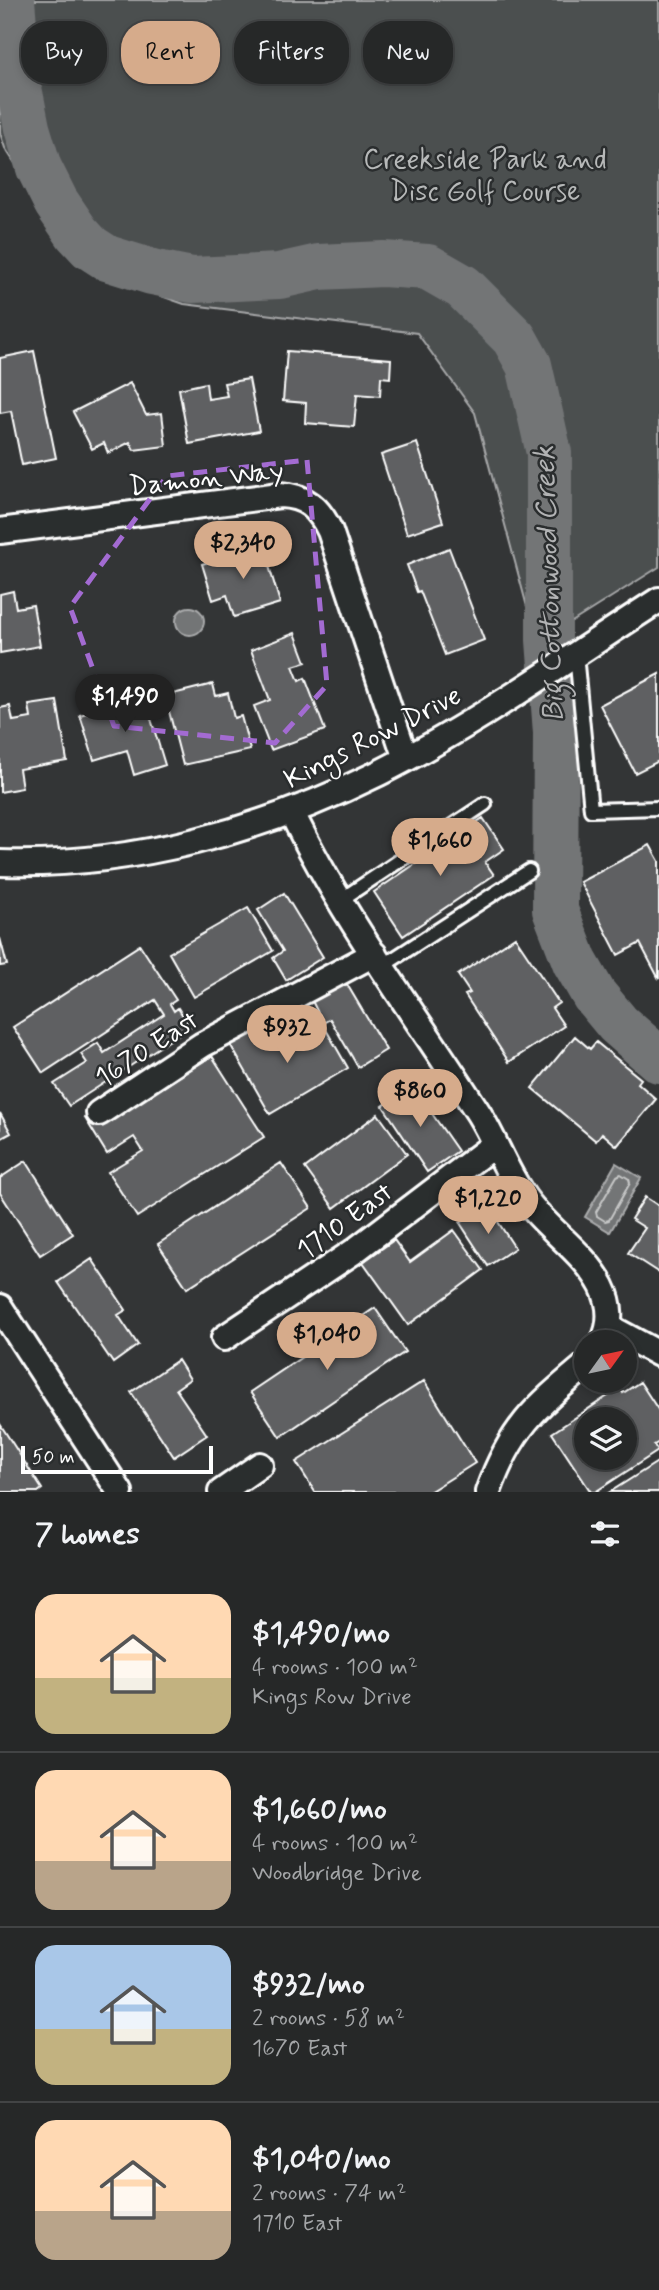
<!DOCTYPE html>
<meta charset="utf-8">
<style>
body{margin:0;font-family:Mynerve,sans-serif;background:#2e3030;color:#f1f3f6;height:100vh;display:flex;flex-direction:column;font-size:26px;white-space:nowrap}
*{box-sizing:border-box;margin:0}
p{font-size:23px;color:#a4a6a8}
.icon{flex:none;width:38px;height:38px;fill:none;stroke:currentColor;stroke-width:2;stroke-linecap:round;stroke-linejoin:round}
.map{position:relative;height:1492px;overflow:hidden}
.side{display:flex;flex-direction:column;background:#262828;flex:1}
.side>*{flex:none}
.guide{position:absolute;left:21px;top:21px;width:618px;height:63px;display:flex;gap:14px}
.needle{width:46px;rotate:57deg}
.fabs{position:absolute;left:574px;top:1330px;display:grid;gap:14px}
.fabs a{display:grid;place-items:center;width:63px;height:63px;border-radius:50%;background:#262828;box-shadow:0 4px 10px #0003,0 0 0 2px #424445;font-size:35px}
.scale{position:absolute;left:21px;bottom:18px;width:192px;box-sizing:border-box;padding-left:7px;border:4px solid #fff;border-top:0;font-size:19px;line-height:24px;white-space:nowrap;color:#fff;-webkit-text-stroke:5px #2a2d2e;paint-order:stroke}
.price{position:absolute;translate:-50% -60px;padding:0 16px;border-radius:24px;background:#d6ab8b;color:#111;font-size:23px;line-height:46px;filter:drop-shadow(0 2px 4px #0008)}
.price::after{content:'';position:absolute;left:50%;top:42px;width:21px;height:16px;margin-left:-10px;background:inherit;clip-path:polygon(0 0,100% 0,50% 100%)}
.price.current{background:#222;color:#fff}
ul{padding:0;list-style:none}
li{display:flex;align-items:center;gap:21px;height:175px;padding:0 35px}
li+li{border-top:2px solid #424445}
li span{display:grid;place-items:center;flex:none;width:196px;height:140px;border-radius:21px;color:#555}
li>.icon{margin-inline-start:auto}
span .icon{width:84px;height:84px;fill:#fffc;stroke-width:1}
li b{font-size:30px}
h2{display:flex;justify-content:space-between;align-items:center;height:84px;padding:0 35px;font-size:30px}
.pill{padding:0 24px;border-radius:28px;background:#262828;box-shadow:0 4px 10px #0003,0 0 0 2px #424445;font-size:24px;line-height:63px}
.pill.current{background:#d6ab8b;color:#111}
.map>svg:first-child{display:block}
.green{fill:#4c4f50;stroke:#a6a7a8;stroke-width:2}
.water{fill:#737576;stroke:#abacad;stroke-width:2}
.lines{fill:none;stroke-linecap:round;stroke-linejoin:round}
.shore{stroke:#c7c8c8;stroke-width:2}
.river{stroke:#737576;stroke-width:46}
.building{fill:#5f6162;stroke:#fff;stroke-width:2;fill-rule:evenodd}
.service-casing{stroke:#fff;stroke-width:18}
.minor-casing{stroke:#fff;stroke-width:30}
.service{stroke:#2a2d2e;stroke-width:12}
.minor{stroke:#2a2d2e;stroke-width:24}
.marked{fill:none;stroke:#a36bd2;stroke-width:5;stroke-dasharray:14 9;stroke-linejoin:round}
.labels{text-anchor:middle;stroke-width:5;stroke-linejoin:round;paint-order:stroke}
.park-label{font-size:28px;fill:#b7b9b9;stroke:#2a2d2e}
.street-label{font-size:28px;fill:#fff;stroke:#2a2d2e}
.water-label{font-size:30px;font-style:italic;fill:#b2b3b4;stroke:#2a2d2e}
</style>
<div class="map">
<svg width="659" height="1492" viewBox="0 0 659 1492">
<rect width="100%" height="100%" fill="#333536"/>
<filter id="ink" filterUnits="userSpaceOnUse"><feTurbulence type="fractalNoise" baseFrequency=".0143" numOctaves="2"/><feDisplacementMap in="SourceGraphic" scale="14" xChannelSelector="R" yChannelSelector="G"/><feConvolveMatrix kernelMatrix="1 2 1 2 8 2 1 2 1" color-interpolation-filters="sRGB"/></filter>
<g filter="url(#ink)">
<path class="green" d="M0,0h659v567l-122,77 -62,-231 -58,-80 -233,-29 -100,-35 -79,-121 -5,-15z"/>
<path class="water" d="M176 621a14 14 0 1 1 28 0a14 14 0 1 1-28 0Z
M616,1163l25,15 -31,54 -25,-15z"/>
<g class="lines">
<path class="shore" d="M621,1174l8,5 1,4 -21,37 -4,1 -8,-5 -1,-4 21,-36z"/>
<path class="river" d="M12,0l7,88 8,40 12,40 17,34 21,31 13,14 17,11 45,14 40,8 87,-4 40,-9 64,-3 45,3 35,20 51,51 15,27 20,88v187l7,93 -1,177 20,52 19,33 24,29 41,36"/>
</g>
<path class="building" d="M34,351l22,107 -34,7 -11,-54 -11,2v-55z
M287,351l104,8 -1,19 -9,-1 -1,19 -23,-2 -3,33 -49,-4 1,-20 -23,-2z
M249,379l10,52 -70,13 -10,-55 27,-6 2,16 19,-3 -3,-13z
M130,383l16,32 16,-2 4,33 -32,4 -4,-8 -22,11 -4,-10 -12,6 -19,-37z
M417,443l26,79 -36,12 -26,-79z
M263,546l17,57 -46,14 -7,-22 -14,5 -11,-36z
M449,548l35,92 -39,15 -25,-64 -3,1 -10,-27z
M13,591l3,17 17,-3 7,41 -40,7v-59z
M295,633l11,29 -13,4 6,15 6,-3 20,52 -54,20 -17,-44 16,-6 -19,-50z
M659,674v87l-24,12 -35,-68z
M213,684l3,12 12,-3 6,25 7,-2 9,34 -67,15 -18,-69z
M144,696l21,69 -31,10 -7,-25 -33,10 -14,-45z
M57,701l10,60 -48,8 3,19 -22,4v-84l10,-2 3,15 18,-3 -2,-13z
M483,818l21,31 -19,13 9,13 -91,61 -29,-44z
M650,845l9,16v118l-19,-36 -22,12 -38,-73z
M284,893l39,64 -37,23 -13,-22 10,-7 -25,-41z
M248,908l25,43 -79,46 -25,-44z
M515,937l44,66 -7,5 12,18 -55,36 -44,-67 5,-2 -12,-18z
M0,938l7,27 -7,1z
M140,945l36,55 -6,4 4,7 4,-3 12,19 -121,79 -15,-22 33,-21 -6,-9 17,-11 6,10 60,-39 -9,-14 -112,73 -30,-46z
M345,981l41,69 -28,17 -28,-48 -7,4 -11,-22z
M267,1023l16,27 41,-24 24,42 -78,46 -40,-70z
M575,1036l15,13 6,-7 45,37 -3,4 18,16 -39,47 -15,-13 -6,8 -64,-53z
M212,1056l52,81 -127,80 -29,-45 35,-21 -9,-14 -27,17 -22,-36 10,-6 8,13z
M412,1085l46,66 -31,21 -44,-66z
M0,1113l11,20 -11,6z
M378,1114l29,40 -73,54 -29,-40z
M26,1161l47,73 -33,21 -40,-62v-15z
M281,1163l30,45 -124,80 -29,-44z
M645,1197l14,9v67l-31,-20 17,-25 -14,-9z
M487,1205l28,43 -27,18 -28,-43z
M454,1230l29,40 -75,55 -45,-63 31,-22 16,22z
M92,1259l34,51 -8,5 20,30 -25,18 -55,-81z
M375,1308l30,44 -125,85 -30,-45z
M178,1360l12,19 -14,10 31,46 -33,22 -43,-65z
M424,1381l51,82 -46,29h-114l-19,-30z
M640,1382l19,29v31l-5,3 4,6 -63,41h-4l-39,-59 68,-45 3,5zM586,1419h39v39h-39z
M0,1424l42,65 -4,3h-38z
M659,1461v31h-49z"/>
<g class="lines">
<g class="service-casing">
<path id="service" d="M576,654l15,156 68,-2
M339,901l146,-97
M381,967l148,-96"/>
</g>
<g class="minor-casing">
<path id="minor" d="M0,531l280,-36c26,1 39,13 50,36l76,228
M291,811c52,108 124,203 188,303 16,26 26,55 43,80 21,33 62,57 80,92 9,18 10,38 1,56
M0,863c131,4 262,-32 379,-90 98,-49 188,-114 280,-173
M99,1113l103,-68 172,-91
M0,1307l120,185
M609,1327l50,27
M224,1338l129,-86 142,-108
M221,1492l39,-27
M488,1492c23,-65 48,-85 98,-127"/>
</g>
<use href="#service" class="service"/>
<use href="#minor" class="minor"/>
</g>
</g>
<path class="marked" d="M307,460l20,225 -52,58 -161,-17 -44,-119 97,-131z"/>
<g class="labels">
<g class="park-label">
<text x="485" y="168">Creekside Park and<tspan x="485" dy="32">Disc Golf Course</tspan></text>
</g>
<g class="street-label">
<text transform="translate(206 477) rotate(-6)" y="10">Damon Way</text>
<text transform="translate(372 736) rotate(-27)" y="10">Kings Row Drive</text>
<text transform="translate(146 1048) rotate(-33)" y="10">1670 East</text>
<text transform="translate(344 1220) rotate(-36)" y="10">1710 East</text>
</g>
<g class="water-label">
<text transform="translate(548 584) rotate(-92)" y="10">Big Cottonwood Creek</text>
</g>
</g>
</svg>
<div class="fabs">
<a><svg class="needle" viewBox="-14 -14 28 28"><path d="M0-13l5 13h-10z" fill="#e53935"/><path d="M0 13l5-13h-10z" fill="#a4a6a8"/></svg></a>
<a><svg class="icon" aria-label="layers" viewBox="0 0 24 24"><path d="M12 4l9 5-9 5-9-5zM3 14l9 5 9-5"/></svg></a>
</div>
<div class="scale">50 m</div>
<b class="price" style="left:243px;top:581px">$2,340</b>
<b class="price current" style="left:125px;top:734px">$1,490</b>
<b class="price" style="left:440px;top:878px">$1,660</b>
<b class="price" style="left:287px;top:1065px">$932</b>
<b class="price" style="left:420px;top:1129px">$860</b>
<b class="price" style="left:488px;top:1236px">$1,220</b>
<b class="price" style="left:327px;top:1372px">$1,040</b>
<div class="guide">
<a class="pill">Buy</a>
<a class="pill current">Rent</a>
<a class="pill">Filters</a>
<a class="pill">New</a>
</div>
</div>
<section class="side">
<h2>7 homes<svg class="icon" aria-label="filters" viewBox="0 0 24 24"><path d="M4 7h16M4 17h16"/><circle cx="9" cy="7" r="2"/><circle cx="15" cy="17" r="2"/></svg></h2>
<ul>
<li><span style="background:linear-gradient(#ffd9b3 60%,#c2b280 0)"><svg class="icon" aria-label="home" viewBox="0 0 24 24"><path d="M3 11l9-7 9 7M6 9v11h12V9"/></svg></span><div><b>$1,490/mo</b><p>4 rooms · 100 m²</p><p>Kings Row Drive</p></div></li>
<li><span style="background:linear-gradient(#ffd9b3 65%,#b9a48a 0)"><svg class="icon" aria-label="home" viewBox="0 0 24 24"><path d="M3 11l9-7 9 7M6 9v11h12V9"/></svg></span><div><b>$1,660/mo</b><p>4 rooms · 100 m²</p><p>Woodbridge Drive</p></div></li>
<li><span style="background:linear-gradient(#a9c7e8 60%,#c2b280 0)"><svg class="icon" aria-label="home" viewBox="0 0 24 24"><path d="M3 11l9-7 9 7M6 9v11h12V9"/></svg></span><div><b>$932/mo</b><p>2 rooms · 58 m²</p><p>1670 East</p></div></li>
<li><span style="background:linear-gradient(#ffd9b3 65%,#b9a48a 0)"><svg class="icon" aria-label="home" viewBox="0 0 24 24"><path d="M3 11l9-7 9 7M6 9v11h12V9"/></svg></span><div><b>$1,040/mo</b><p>2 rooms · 74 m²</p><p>1710 East</p></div></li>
</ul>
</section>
